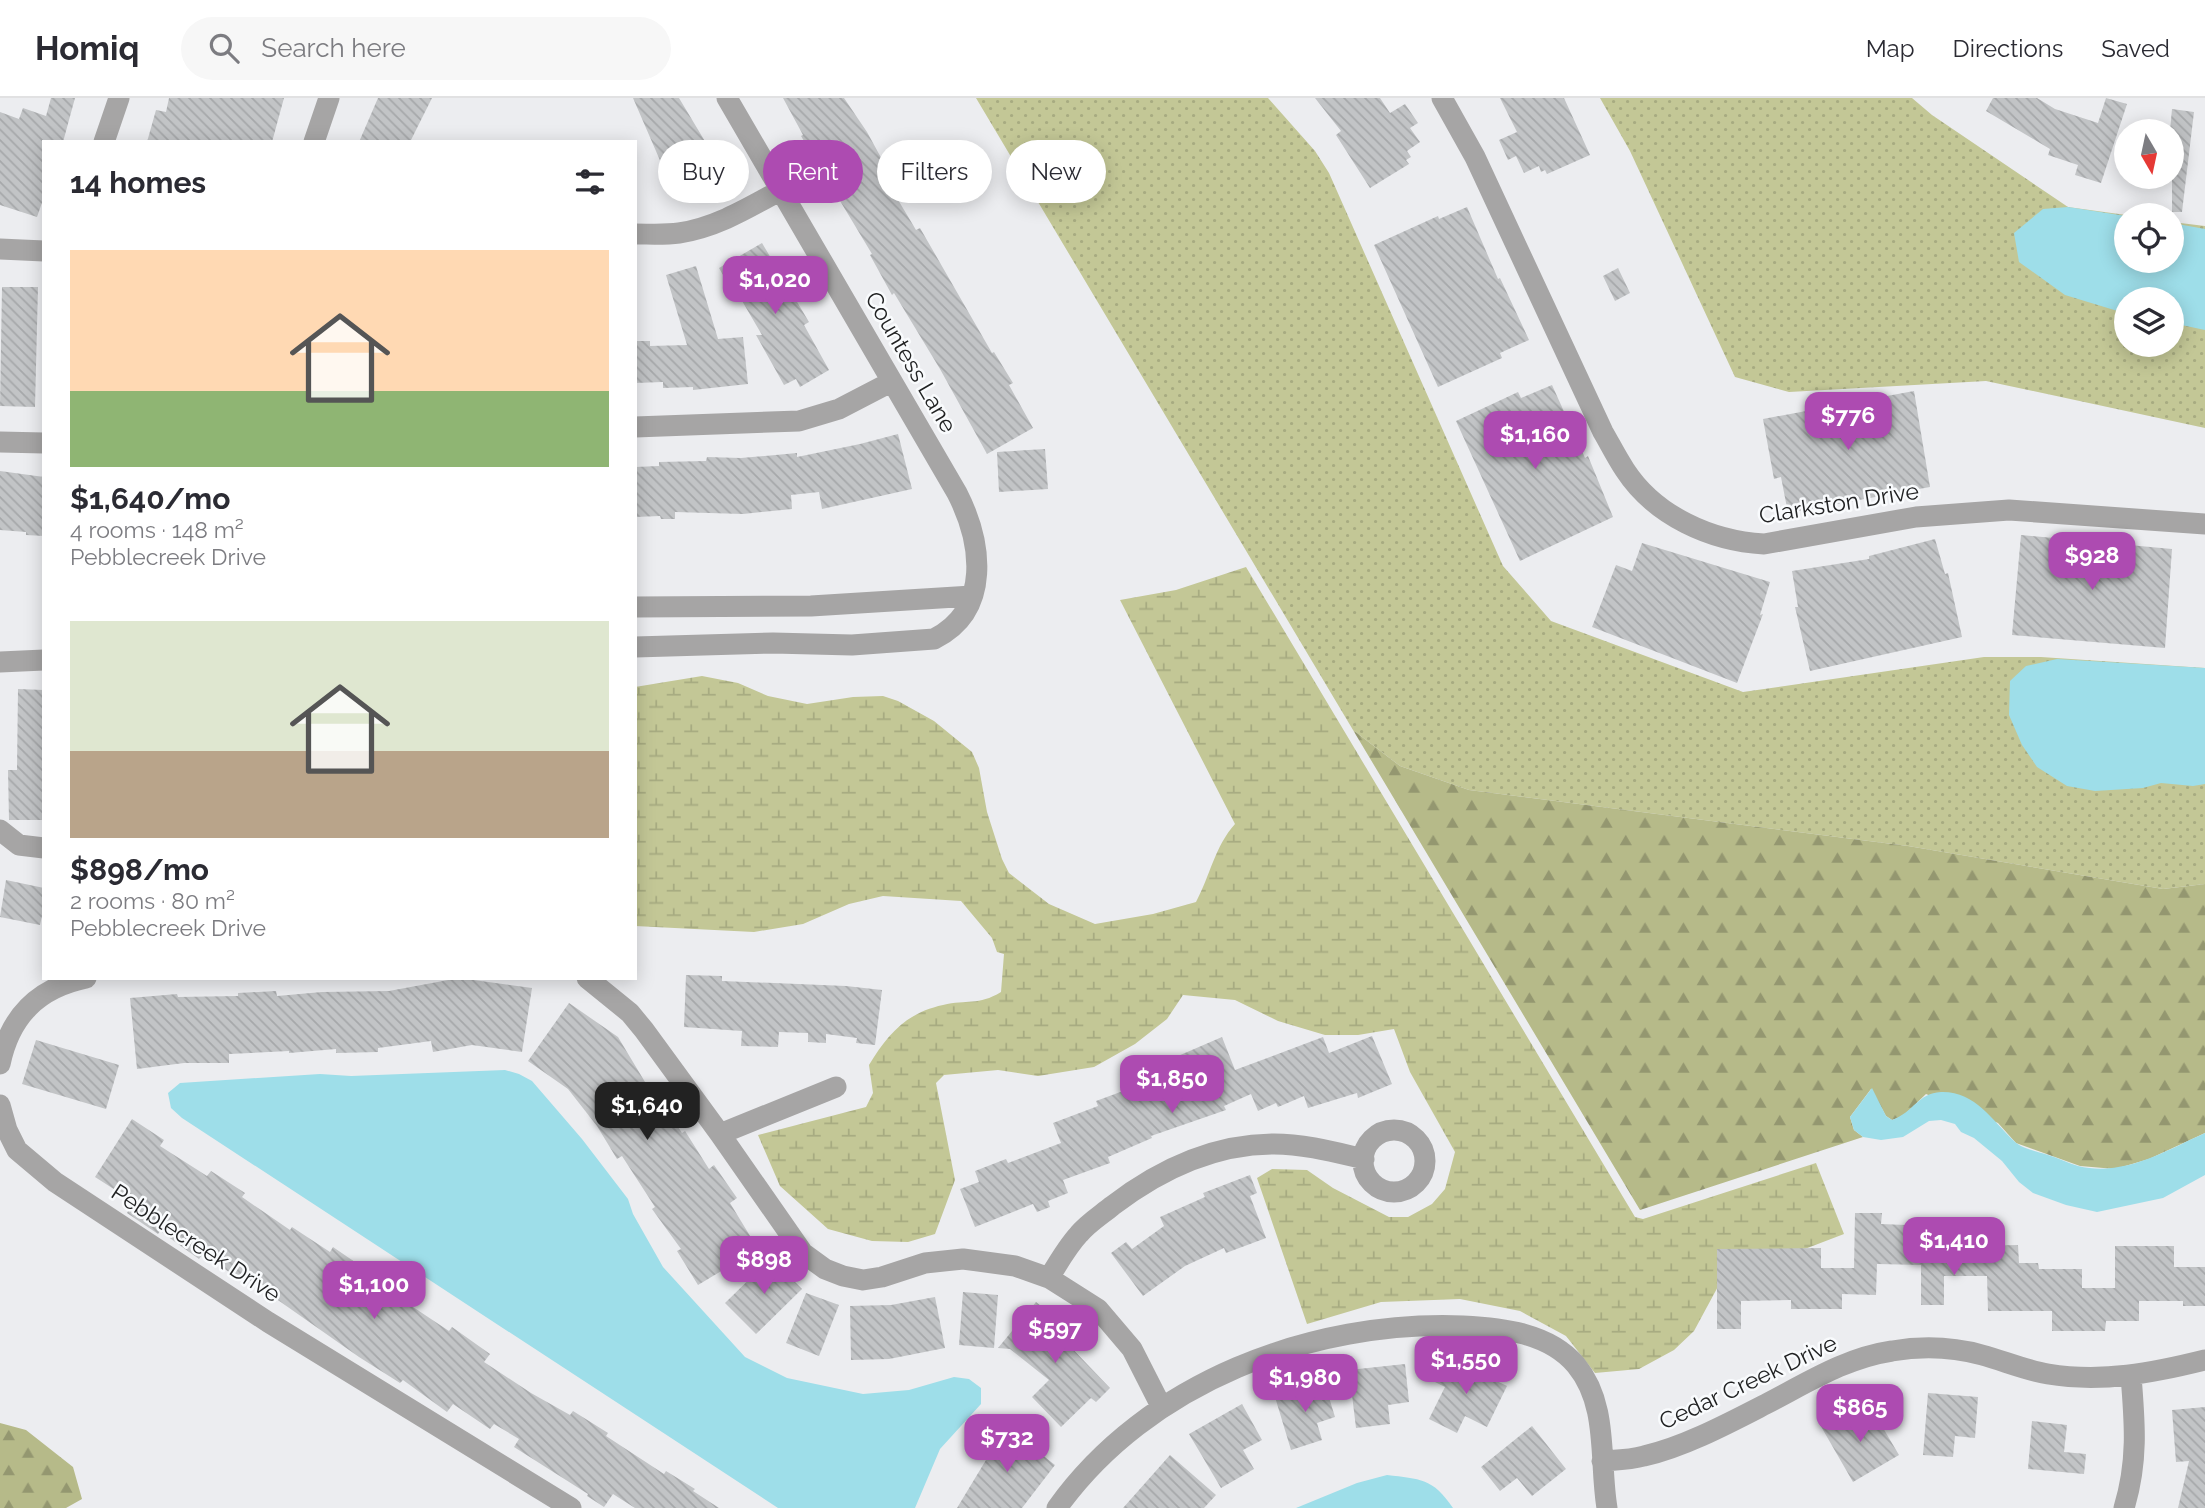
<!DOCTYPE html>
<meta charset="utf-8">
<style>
body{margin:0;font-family:Raleway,sans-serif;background:#f7f7f7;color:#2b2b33;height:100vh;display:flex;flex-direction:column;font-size:26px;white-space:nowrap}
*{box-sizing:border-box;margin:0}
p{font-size:23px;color:#7c7c81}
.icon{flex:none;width:38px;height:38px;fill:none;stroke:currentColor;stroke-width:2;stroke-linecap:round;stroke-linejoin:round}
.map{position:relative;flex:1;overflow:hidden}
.sheet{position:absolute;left:42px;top:42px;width:595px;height:840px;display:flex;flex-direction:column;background:#fff;border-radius:0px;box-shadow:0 4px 18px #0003}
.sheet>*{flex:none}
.banner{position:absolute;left:658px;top:42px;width:665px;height:63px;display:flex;gap:14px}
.needle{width:46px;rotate:171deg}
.fabs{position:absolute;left:2114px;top:21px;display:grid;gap:14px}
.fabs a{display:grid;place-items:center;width:70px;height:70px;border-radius:50%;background:#fff;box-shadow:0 4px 18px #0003;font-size:35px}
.price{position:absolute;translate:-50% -60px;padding:0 16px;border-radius:14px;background:#ad4bb1;color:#fff;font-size:23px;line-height:46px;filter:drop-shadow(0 2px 4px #0008)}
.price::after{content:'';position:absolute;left:50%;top:42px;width:21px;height:16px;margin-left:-10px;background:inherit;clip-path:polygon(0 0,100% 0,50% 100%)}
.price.current{background:#222;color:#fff}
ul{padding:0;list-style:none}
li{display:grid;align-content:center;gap:14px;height:371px;padding:0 28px}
li span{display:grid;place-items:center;height:217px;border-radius:0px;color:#555}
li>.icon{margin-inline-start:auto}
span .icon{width:126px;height:126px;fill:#fffc;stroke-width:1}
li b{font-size:30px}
h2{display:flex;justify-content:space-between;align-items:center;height:84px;padding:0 28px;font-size:30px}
.tag{padding:0 24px;border-radius:32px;background:#fff;box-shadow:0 4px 18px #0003;font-size:24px;line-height:63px}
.tag.current{background:#ad4bb1;color:#fff}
header{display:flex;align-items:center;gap:42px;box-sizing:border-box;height:98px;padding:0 35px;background:#fff;border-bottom:2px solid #e1e1e2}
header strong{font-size:33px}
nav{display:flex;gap:38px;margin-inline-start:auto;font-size:24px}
.search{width:490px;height:63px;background:#f7f7f7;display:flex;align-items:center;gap:18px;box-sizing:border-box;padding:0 24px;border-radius:38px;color:#7c7c81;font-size:26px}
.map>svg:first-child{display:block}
.grass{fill:url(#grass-dots);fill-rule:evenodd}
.forest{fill:url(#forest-firs)}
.wetland{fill:url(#wetland-marsh)}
.water{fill:#9edee9}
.building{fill:url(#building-back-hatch)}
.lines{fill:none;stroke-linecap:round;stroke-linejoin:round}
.minor{stroke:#a6a5a5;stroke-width:21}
.labels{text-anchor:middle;stroke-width:5;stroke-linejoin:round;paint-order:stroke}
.street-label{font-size:23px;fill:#212223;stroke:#f9fbfd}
</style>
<header>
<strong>Homiq</strong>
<div class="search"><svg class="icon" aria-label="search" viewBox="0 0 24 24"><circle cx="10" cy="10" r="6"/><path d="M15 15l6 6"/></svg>Search here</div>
<nav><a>Map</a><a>Directions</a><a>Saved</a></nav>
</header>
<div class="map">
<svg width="2205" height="1410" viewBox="0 0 2205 1410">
<defs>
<pattern id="grass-dots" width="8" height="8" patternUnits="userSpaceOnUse" patternTransform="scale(1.75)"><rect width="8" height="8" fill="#c3c796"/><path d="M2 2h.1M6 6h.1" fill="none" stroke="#a7ab81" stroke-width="1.8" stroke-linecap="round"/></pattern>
<pattern id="forest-firs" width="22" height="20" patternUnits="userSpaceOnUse" patternTransform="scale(1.75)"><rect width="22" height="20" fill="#b6ba89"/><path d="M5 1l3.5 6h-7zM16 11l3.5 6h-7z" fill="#949770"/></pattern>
<pattern id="wetland-marsh" width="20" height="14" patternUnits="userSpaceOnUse" patternTransform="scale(1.75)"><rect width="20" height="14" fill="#c3c796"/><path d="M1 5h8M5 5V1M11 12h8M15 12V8" fill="none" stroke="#a7ab81"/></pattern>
<pattern id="building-back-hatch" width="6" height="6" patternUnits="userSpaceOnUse" patternTransform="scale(1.75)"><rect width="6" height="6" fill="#c2c4c6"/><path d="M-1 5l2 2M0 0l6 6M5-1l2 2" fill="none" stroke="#a6a8aa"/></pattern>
</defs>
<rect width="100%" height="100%" fill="#ecedf0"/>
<path class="grass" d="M976,0h292l47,53 14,22 174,393 48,55 192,71 241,-35h57l164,11v216l-42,5 -255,-43 -439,-56 -69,-24 -47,-36z
M1600,0h312l20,17 136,92 58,8v46h46v-39l33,4v202l-219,-47 -197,11 -54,-15 -105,-226zM2126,201h46v46h-46z"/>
<path class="forest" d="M1353,632l47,36 69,24 439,56 255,43 42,-5v249l-56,26 -34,10 -35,-3 -64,-23 -18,-20 -72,-29 -23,22 -11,4 -6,-4 -15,-27 -21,28 4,13 9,7 -223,73z
M0,1325l26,7 47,37 9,32 -16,9h-66z"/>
<path class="wetland" d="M1246,469l389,650 8,2 173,-56 28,71 -123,47 -27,50 -20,19 -35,19 -44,4 -29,-37 -46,-25 -60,-12 -79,3 -74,22 -50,-146 15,-9 35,1 26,18 56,29h19l24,-13 13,-15 10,-37 -45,-80 -16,-43 -36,6h-33l-47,-14 -43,-21 -52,-5 -16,24 -32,25 -41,23 -56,9 -40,-6 -54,5 -8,8 19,97 -20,54 -27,8 -36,-1 -44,-12 -48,-43 -22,-51 108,-28 7,-14 -4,-28c19,-31 37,-52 74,-60 24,-6 35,1 58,-13l3,-38 -7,-2 -5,-14 -31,-37 -78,-5 -34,8 -46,20 -49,8 -119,-6v-239l67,-11 36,7 30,13 39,8 46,-7 30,-1 15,5 36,20 38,31 7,16 8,44 15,47 7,14 40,31 46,20 58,-10 43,-12c14,-26 19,-56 39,-78l-115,-224 56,-10z"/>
<path class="water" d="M2068,109l58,9v45h46v-38l33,6v101l-33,-7v-24h-46v14h-2l-59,-18 -46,-33 -5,-29 29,-24z
M2057,561l148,9v116l-12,2 -32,-3 -18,5 -48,3 -28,-5 -30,-19 -15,-22 -13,-30 1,-34 16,-15z
M505,972l14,4 13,7 50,58 46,60 5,15 30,53 82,90 42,21 76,16 46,-4 45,-13 15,2 12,9v16l-41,45 -25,59h-137l-596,-390 -11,-10 -3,-15 12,-10 140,-9 31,2z
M1872,990l14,28 6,4c22,-8 26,-27 49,-28 34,-1 51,28 73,49 8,8 23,10 34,14 10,3 20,8 30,11 46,11 87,-15 127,-33v42l-42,23 -66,14 -31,-7 -33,-12 -14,-11 -17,-21 -28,-23 -13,-6 -6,-8 -14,-4 -12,1 -26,16 -22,3 -18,-3 -9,-7 -4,-13z
M1387,1377c33,4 46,3 66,33h-157l61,-25z"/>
<path class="building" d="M51,0h24l-12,44h-19v55l-7,20 -37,-12v-93l19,7 4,-11 23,8z
M169,0h115l-12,44h-125l9,-32 10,2z
M378,0h54l-22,44h-51z
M633,0h46l27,45 16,38 -24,11 -3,-6 -20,9z
M783,0h61l23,34 29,53 -5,3 25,42 4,-2 72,125 2,-1 19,31 -4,2 24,43 -46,26 -47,-85 -46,-76 -2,2 -22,-40 2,-1 -71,-118 2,-1z
M1315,0h65l10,15 15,-9 13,19 -8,5 10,14 -13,9 4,6 -5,3 3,4 -39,24 -34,-53 5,-4z
M1500,0h64l26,57 -43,19 -2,-4 -4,2 -2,-6 -15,7 -8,-17 -8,4 -9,-20 18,-8z
M1993,0h44l18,11 43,14 8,-25 21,6 -26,79 -26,-8 3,-10 -30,-10 2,-6 -64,-38z
M2172,11l22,3 -12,100h-10v-81h-2z
M1467,109l31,72 2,-1 29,62 -29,13 2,5 -64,29 -64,-142 64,-29 1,3z
M762,145l47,79 -5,3 25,45 -29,17 -4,-8 -12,6 -28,-50h6l-24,-41 -3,1 -16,-27z
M696,168l22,73 25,-2 5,47 -55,6v-3l-30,1v-6l-28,1v-42h15v5l37,-1 -21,-70z
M1618,170l12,25 -15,8 -12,-25z
M2,189h36l-3,120 -35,-1z
M1552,287l33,73 3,-2 25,61 -93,44 -64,-140 62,-29 3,6z
M1914,293l16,96 -142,26 -7,-36 -7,2 -11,-60z
M898,336l14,55 -90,20 -3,-17 -28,3 1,14 -49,5 -68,-2v7h-14l-1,-3 -25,1v-50l24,-1v-4l47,-1 1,-4 34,1 56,-5v4l63,-13z
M1045,351l3,40 -49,3 -2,-40z
M0,373l44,6v59l-18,-1v-3l-26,-2z
M2021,437l151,14 -7,99 -153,-13z
M1935,441l10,35 3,-1 14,64 -152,34 -15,-64h3l-6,-36 77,-12v-3z
M1642,445l128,39 -10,33 3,-1 -26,69 -145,-56 24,-62 16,6z
M18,591l26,1v130h-35l-1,-50h9z
M6,782l38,8v19l-4,18 -40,-8z
M686,877l36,1v5l124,5 36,4 -7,55 -19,-2 1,-5 -31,-4v9l-18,-1v-9l-29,-1 -1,15 -37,-1 1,-15 -58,-4z
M459,880l73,10 -10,64 -50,-7 -39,7 -2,-11 -53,7v4l-42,1v-4l-47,4v-2l-60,3v9h-45l-47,6 -7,-71 47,-4 1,3 60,-1v-3l38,-2 1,5 45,-4 67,-1z
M569,905l49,34 33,55 3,-2 28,43 3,-2 24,38 5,-4 23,33 -7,5 28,46 -60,36 -21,-34 4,-2 -29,-40 3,-2 -33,-51 -5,3 -20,-33 -29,-37 -40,-28z
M1372,938l20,48 -34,14 -1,-5 -49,15 -4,-12 -26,11 -2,-4 -18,8 -7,-17 -27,12 2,4 -75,26 1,2 -44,19 2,6 -47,17 5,13 -20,8 2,6 -13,5 -4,-8 -58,23 -15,-38 19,-7 -4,-11 31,-12 2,4 53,-20 -8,-20 45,-17 -2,-5 46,-17 -2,-3 42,-16 -4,-9 44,-19 13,33 88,-33 6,16z
M36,942l83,25 -13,44 -84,-25z
M132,1021l32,21 -4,6 47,30 4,-5 34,22 -3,4 48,33 2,-3 38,25 3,-5 35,24 -1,2 37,28 45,30 3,-4 38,27 -6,8 47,31 39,22 3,-4 35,22 -2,3 58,38 2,-3 29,18 -2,2 26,17h-84l-22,-14 -9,13 -17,-11 1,-2 -74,-47 5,-8 -25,-15 -4,5 -37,-25 -6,8 -44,-32 -3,3 -41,-26 -114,-80 -3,4 -39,-27 -4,5 -39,-28 -2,3 -31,-21 7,-11 -39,-25z
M1250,1077l7,18 -7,3 16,42 -40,15 -2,-5 -39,18 -42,30 -32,-43 15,-11 6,7 32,-23 -4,-9 45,-20 -2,-4z
M1855,1115h27l-1,11 25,1v9l65,1 -1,11 48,-1 1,18h19l1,6h43v19h33v-42h59v21h31v39h-22v-5h-44v20h-33l-1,10h-53v-20h-64l-1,-35h-43v29h-23v-40l-44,-1 -1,31 -34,-1v15h-51v-9l-50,1v28h-24v-80l104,-1v20h33z
M771,1160l31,31 -46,45 -31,-31z
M963,1194l35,3 -4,53 -35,-3z
M806,1195l33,12 -20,51 -33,-13z
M935,1199l10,51 -56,11 -38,1 -1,-54 41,-1z
M1036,1204l35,28 -7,10 46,48 -14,14 -5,-4 -30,29 -29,-30 17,-17 -39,-31 -12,-1z
M1447,1259l60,29 -20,41 -22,-11 -8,17 -28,-14 16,-32 -10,-5z
M1405,1266l4,38 -21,3 2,19 -34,4 -7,-58z
M1324,1283l11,36 -18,6 5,17 -31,10 -16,-53z
M1928,1295l50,4 -3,41 -20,-2 -2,21 -30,-2z
M1242,1306l20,36 -19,10 11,19 -33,19 -32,-54z
M2205,1309v101h-27l11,-47 -13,1 -4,-52z
M1873,1313l26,44 -46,27 -34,-59 18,-10 9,14z
M2032,1323l35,4 -3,27 22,2 -2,20 -56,-5z
M1006,1328l49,39 -33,43h-65l29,-48 -5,-4z
M1532,1328l34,43 -34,27 -15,-18 -17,13 -19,-24z
M1170,1357l46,40 -12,13h-81z"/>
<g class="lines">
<path class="minor" d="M1442,0l33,59 128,275c7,12 14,26 22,38 30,46 86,71 139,74l152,-27 93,-7 196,14
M104,44l15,-44
M314,44l15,-44
M635,136c15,0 30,1 44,-1 38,-6 69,-25 102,-43
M0,151l44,2
M635,329l164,-6 40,-12 52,-27
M0,344l44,1
M635,509l176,-1 161,-10
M635,549l138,-4 79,2 82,-6c58,-29 48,-97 23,-146l-230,-395
M0,564l44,-2
M0,732l19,15 25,3
M587,880l43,35 14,17 76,104 83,119 22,16 18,7 20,4 19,-3 43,-14 38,-4 52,7 34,12 49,31 34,40 30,59
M0,966c10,-48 38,-76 86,-86
M0,1007l7,25 10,20 38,32 213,140 303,186
M1363 1063a31 31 0 1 1 62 0a31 31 0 1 1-62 0Z
M720,1036l116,-47
M1049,1180c9,-15 18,-31 30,-44 9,-11 22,-19 33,-28 47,-36 101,-62 162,-62 30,0 60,8 90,15
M1602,1363c13,-1 28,-1 42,-5 40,-9 85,-33 122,-52 41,-21 79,-46 126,-53 29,-5 61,-4 90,4 22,6 43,15 66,19 54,9 105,-1 157,-14
M1057,1410c90,-126 255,-188 406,-182 40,2 86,7 113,39 33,40 23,95 31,143
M2124,1410c14,-46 11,-84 7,-132"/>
</g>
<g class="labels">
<g class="street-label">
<text transform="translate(911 264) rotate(60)" y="8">Countess Lane</text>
<text transform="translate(1839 405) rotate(-9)" y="8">Clarkston Drive</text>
<text transform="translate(196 1145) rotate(33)" y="8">Pebblecreek Drive</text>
<text transform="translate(1748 1284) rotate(-25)" y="8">Cedar Creek Drive</text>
</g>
</g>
</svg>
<div class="fabs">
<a><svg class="needle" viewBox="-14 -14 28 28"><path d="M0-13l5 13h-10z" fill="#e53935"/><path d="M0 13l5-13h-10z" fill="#7c7c81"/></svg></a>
<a><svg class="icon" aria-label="locate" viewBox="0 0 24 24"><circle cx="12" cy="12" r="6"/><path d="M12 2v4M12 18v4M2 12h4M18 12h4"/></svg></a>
<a><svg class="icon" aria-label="layers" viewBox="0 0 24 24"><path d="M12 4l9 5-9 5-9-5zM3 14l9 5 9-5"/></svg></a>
</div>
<b class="price" style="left:775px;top:218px">$1,020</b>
<b class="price" style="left:1848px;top:354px">$776</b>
<b class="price" style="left:1535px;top:373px">$1,160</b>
<b class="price" style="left:2092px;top:494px">$928</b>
<b class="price" style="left:1172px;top:1017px">$1,850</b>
<b class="price current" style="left:647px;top:1044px">$1,640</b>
<b class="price" style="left:1954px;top:1179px">$1,410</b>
<b class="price" style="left:764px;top:1198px">$898</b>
<b class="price" style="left:374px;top:1223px">$1,100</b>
<b class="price" style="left:1055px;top:1267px">$597</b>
<b class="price" style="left:1466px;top:1298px">$1,550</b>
<b class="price" style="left:1305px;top:1316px">$1,980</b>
<b class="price" style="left:1860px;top:1346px">$865</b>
<b class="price" style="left:1007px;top:1376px">$732</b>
<div class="banner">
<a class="tag">Buy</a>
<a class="tag current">Rent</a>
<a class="tag">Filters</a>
<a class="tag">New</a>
</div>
<section class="sheet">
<h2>14 homes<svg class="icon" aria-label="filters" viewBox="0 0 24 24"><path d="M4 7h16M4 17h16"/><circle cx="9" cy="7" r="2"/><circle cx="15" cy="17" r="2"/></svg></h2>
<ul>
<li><span style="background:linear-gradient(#ffd9b3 65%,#8fb573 0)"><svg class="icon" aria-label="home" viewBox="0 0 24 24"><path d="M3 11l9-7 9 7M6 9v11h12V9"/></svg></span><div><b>$1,640/mo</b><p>4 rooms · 148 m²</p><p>Pebblecreek Drive</p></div></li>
<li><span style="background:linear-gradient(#dfe7d0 60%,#b9a48a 0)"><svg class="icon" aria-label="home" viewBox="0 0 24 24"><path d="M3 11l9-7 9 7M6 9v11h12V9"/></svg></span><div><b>$898/mo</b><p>2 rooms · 80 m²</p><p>Pebblecreek Drive</p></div></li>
</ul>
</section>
</div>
